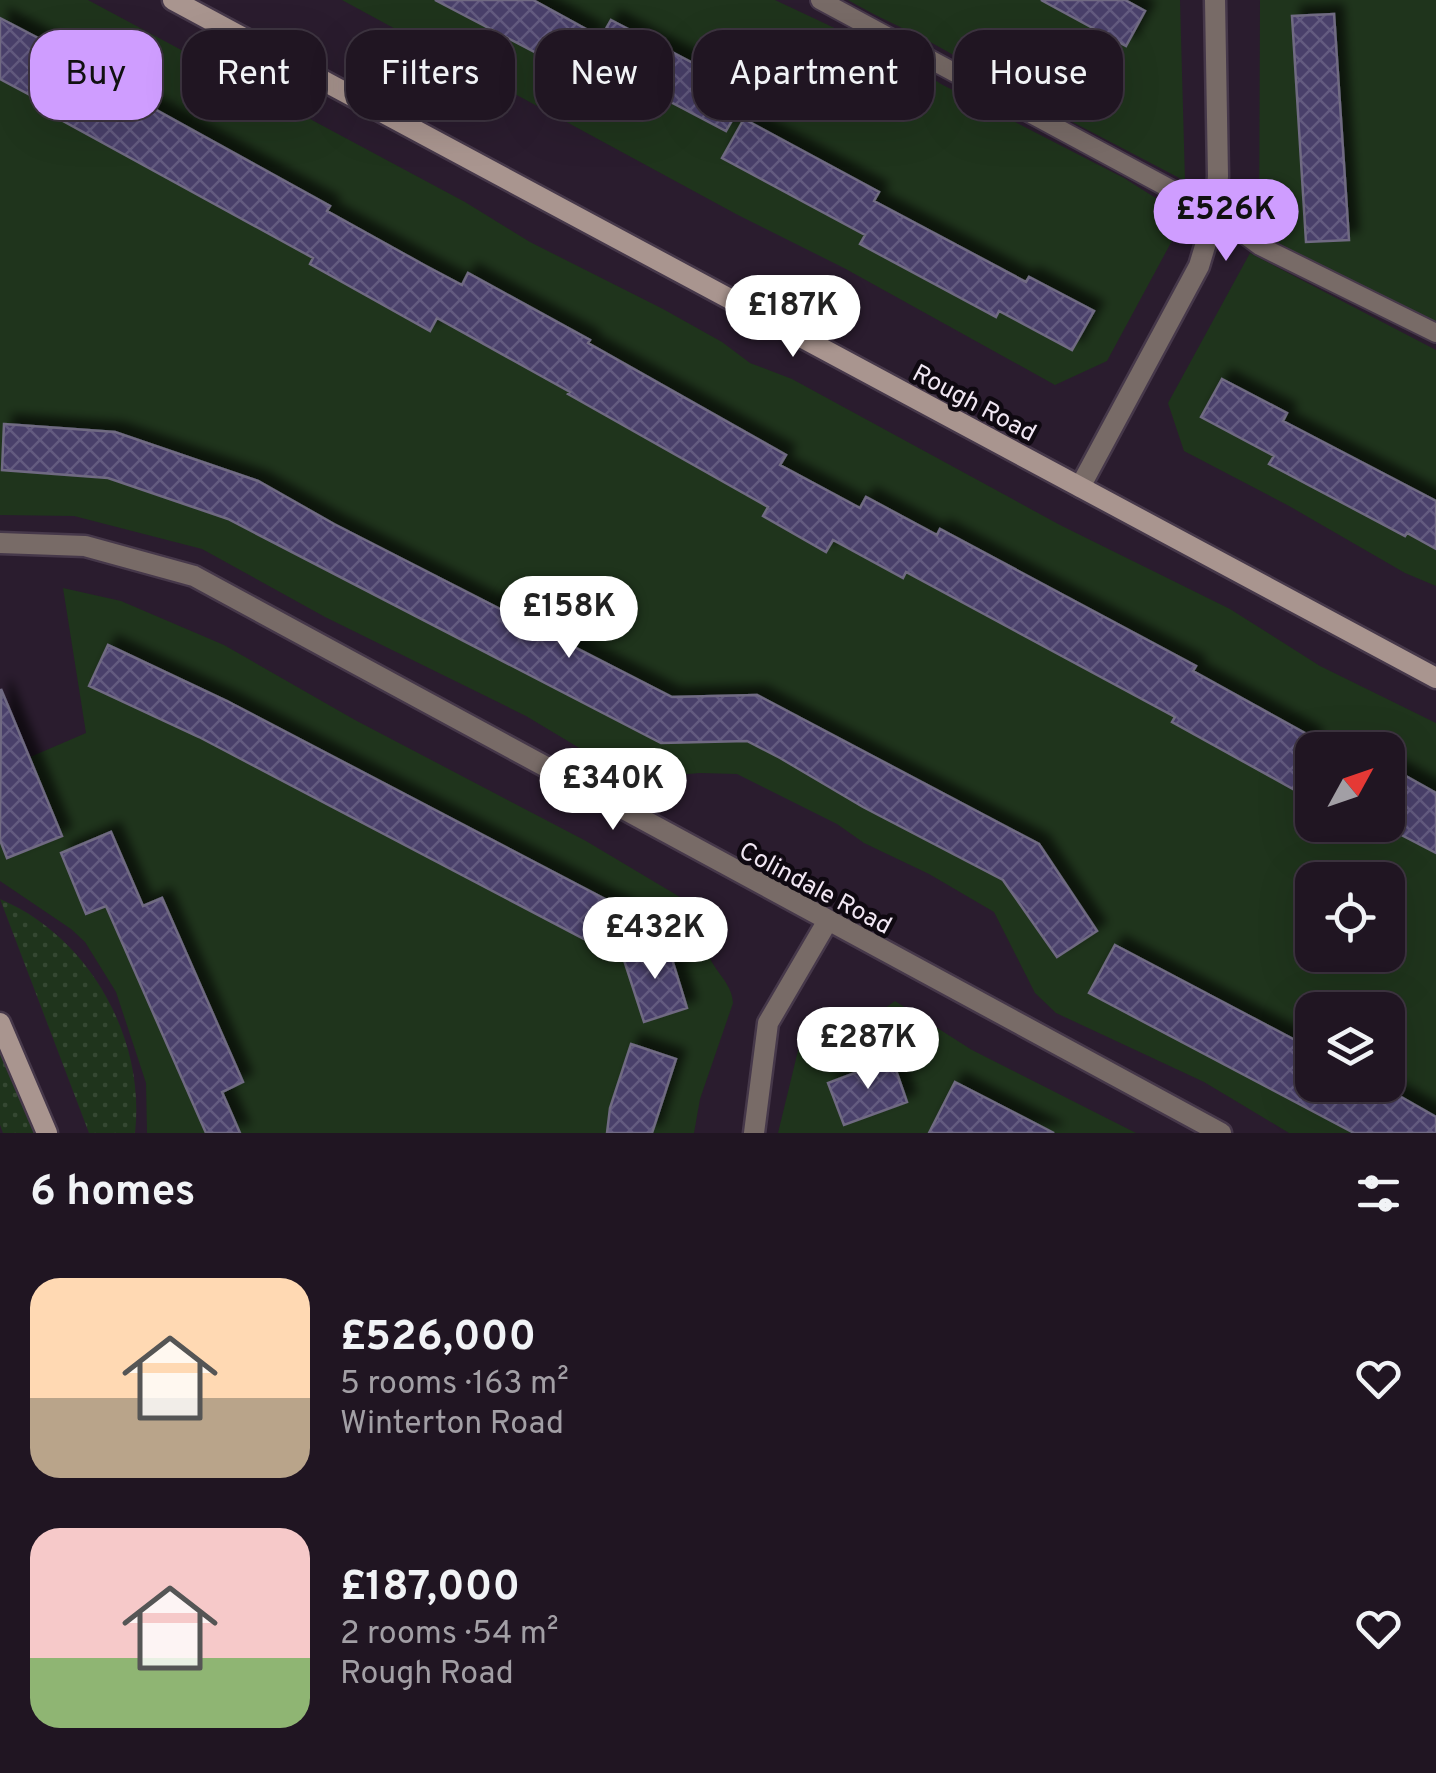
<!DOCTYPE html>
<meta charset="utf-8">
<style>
body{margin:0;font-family:Overpass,sans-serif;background:#2d222f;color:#f1f3f6;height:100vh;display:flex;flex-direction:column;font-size:38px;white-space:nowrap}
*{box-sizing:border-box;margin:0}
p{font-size:32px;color:#a29fa5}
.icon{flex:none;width:55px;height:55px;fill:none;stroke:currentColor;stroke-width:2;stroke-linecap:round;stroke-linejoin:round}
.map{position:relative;height:1133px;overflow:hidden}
.panel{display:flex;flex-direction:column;background:#201522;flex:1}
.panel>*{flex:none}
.top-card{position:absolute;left:30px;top:30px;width:1378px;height:90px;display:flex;gap:20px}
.needle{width:65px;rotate:50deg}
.tools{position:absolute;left:1295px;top:732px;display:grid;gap:20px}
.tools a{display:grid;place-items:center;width:110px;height:110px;border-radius:20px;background:#201522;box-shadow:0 10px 40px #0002,0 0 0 2px #3d3440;font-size:50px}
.price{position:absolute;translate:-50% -85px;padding:0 22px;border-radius:35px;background:#fff;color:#222;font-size:32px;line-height:65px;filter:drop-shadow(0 2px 5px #0008)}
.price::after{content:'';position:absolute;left:50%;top:60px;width:30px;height:22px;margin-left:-15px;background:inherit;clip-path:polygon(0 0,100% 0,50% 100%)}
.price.selected{background:#cf9dff;color:#111}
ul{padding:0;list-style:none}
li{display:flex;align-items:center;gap:30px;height:250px;padding:0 30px}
li span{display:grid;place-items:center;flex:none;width:280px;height:200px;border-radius:30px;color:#555}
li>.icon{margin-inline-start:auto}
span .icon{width:120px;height:120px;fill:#fffc;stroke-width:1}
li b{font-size:42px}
h2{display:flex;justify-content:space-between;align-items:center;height:120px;padding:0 30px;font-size:42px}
.pill{padding:0 35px;border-radius:30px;background:#201522;box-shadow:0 10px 40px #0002,0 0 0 2px #3d3440;font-size:35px;line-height:90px}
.pill.selected{background:#cf9dff;color:#111}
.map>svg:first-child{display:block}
.grass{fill:url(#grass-dots)}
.garden{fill:#1f341c;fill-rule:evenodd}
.building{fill:url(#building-cross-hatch);stroke:#6f6a82;stroke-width:2.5;filter:url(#shadow)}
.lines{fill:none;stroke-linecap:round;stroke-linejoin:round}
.lane-casing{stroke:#46384a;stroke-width:22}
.street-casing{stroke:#46384a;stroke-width:25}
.secondary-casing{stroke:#46384a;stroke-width:25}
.lane{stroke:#786b67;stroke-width:18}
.street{stroke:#786b67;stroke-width:20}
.secondary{stroke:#a9958f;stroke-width:20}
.labels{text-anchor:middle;stroke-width:9;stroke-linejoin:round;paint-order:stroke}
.street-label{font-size:25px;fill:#f1e7f3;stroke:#0f0911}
</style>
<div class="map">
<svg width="1436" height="1133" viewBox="0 0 1436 1133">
<defs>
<pattern id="grass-dots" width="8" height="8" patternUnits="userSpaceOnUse" patternTransform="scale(2.5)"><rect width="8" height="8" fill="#1f341c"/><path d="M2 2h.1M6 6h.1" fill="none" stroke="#354832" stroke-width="1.8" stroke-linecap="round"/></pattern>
<pattern id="building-cross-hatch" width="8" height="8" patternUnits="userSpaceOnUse" patternTransform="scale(2.5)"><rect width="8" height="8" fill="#493f6a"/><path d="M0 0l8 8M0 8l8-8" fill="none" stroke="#645b80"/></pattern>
<filter id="shadow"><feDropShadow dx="9" dy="-9" stdDeviation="5" flood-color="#0009"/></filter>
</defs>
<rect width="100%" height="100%" fill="#2a1c2e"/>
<path class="grass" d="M0,899c88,37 146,138 135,234h-46z
M0,1048l35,85h-32l-3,-8z"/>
<path class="garden" d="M0,0h88l377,202 65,40 133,67 59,33 28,21 42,16 268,146 170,84 90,57 116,57v410h-147l-85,-51 -148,-69 -21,-20 -41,-81 -65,-38 -65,-31 -27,-19 -100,-50 -37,-1 -69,6 -105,-63 -201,-99 -123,-68 -128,-33 -74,-1zM1312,750h76v75h-76zM1312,880h76v75h-76zM1312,1010h76v75h-76z
M342,0h433l134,63 32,21 183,94 57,36 -1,12 -73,135 -52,24 -211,-117 -108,-54z
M848,0h332l5,181 -206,-108c-40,-32 -87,-47 -131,-73z
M1260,0h176v323l-177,-87z
M1250,253l186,97v236l-31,-13 -116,-67 -105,-55 -16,-48z
M63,588l58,13 103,44 131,75 231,121 114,68c7,14 2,28 7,42 6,20 25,31 26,52l-33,96 -6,34h-547l-1,-50 -30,-91 -31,-50 -14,-13 -71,-48v-111l86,-37z
M895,1001l77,49 164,83h-358l25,-103c36,1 64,-8 92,-29z"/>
<path class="building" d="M435,0h98l62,34 -22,38z
M1041,0h84l20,11 -19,35z
M1334,14l15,226 -43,2 -14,-226z
M0,18l78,41 -3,6 255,141 -3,5 99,55 36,19 6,-12 122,67 -2,3 198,112 -6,10 80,43 6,-11 71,38 3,-6 256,137 -3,5 119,66v50l-13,-8 -6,10 -121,-67 3,-5 -269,-145 -3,6 -70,-38 -7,12 -63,-36 5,-9 -200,-113 2,-2 -133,-74 -7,13 -120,-67 3,-6 -259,-142 4,-6 -58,-31z
M611,20l137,72 -22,39 -137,-72z
M744,119l135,73 -5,9 152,81 3,-5 65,34 -22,39 -73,-39 -3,6 -136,-73 5,-9 -143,-77z
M1222,379l65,34 -4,8 153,80v48l-29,-16 -2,3 -136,-72 5,-8 -73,-39z
M4,424l111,8 143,49 76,43 338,173 85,-2 282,149 58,87 -40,26 -54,-77 -140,-73 -83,-49 -33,-17 -86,2 -433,-224 -120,-41 -106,-8z
M108,645l119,56 399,209 -21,40 -406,-213 -110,-51z
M1,689l61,147 -55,22 -7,-18z
M1388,766l48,27v60l-48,-25z
M111,832l32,74 19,-8 81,184 -21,10 18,41h-34l-100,-227 -20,8 -25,-61z
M667,943l20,65 -43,14 -21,-65z
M1115,945l197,104v36h68l56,32v16h-82l-265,-140z
M631,1044l45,15 -24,74h-45l3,-25z
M892,1059l15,43 -63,23 -16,-42z
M955,1082l99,51h-125z"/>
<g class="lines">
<g class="lane-casing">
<path id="lane" d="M820,0l395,213 45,33 176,87"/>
</g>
<g class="street-casing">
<path id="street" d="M1080,487l119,-221 16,-53 3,-37 -3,-176
M0,543l85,3 109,30 1027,557
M754,1133l14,-110 59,-101"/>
</g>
<g class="secondary-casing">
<path id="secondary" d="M173,0l1263,678
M0,1023l47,110"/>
</g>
<use href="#lane" class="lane"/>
<use href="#street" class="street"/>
<use href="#secondary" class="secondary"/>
</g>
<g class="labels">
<g class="street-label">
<text transform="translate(975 402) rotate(28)" y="9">Rough Road</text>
<text transform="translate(816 887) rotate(28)" y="9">Colindale Road</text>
</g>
</g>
</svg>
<div class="tools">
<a><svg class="needle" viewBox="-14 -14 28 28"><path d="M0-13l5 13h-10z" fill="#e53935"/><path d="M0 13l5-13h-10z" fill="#a29fa5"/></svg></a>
<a><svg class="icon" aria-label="locate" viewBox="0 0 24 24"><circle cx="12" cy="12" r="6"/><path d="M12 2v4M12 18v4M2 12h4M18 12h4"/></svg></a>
<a><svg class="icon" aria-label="layers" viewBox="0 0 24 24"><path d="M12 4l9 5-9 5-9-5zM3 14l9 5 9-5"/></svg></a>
</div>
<b class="price selected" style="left:1226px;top:264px">£526K</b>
<b class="price" style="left:793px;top:360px">£187K</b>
<b class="price" style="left:569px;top:661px">£158K</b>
<b class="price" style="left:613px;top:833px">£340K</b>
<b class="price" style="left:655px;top:982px">£432K</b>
<b class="price" style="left:868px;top:1092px">£287K</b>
<div class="top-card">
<a class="pill selected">Buy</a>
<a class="pill">Rent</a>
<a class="pill">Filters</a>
<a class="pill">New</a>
<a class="pill">Apartment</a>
<a class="pill">House</a>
</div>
</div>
<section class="panel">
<h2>6 homes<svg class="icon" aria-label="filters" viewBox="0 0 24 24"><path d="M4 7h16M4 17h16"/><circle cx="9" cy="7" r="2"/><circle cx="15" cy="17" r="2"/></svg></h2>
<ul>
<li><span style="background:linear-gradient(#ffd9b3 60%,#b9a48a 0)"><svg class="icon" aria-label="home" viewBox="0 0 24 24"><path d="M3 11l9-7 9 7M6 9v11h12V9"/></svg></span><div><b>£526,000</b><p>5 rooms · 163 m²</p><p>Winterton Road</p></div><svg class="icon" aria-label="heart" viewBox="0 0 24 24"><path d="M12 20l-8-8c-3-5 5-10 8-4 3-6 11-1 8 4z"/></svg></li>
<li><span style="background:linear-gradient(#f6c9c9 65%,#8fb573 0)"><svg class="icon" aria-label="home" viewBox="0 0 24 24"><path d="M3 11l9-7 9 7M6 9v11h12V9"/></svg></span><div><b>£187,000</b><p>2 rooms · 54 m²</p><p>Rough Road</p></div><svg class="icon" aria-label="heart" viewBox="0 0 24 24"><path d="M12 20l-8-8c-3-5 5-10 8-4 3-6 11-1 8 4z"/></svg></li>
</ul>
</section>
